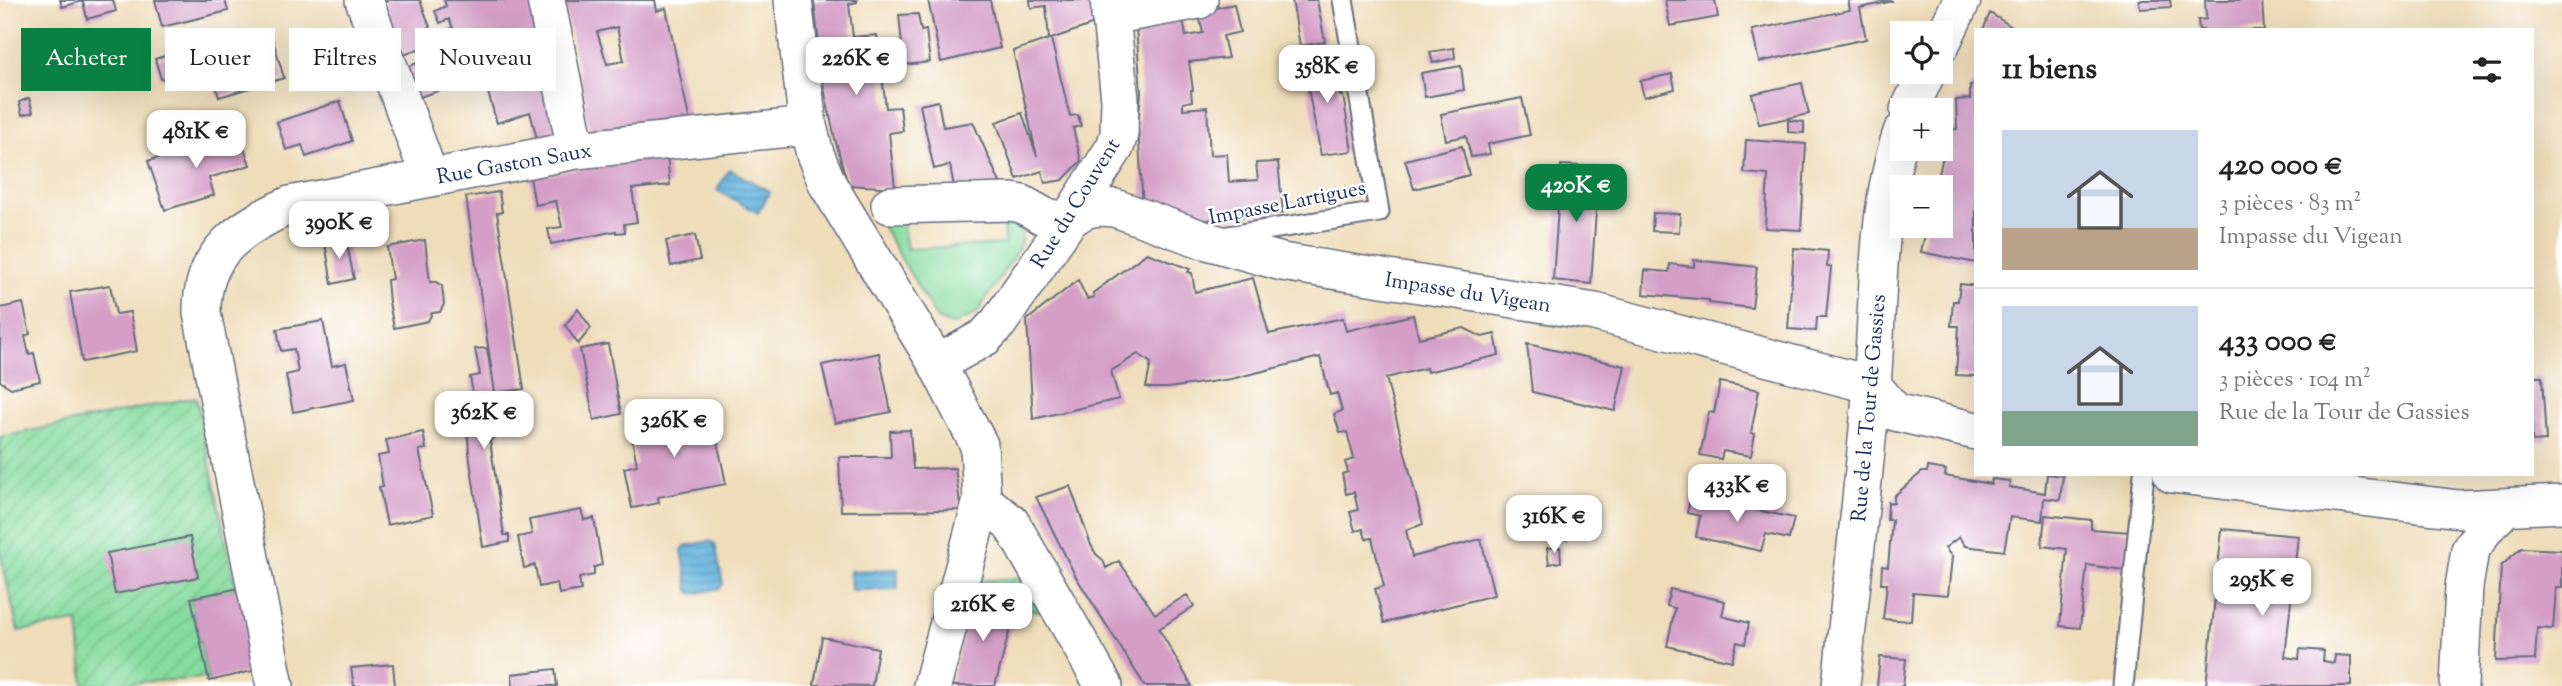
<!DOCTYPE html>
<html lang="fr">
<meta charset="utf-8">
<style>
body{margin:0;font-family:"Sorts Mill Goudy",serif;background:#f6f6f6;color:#222;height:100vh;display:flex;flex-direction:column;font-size:26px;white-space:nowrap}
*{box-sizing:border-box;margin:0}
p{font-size:23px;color:#767676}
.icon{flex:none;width:38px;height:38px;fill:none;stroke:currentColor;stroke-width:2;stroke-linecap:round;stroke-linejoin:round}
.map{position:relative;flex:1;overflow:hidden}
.details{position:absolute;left:1974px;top:28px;width:560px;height:448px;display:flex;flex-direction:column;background:#fff;border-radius:0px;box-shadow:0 7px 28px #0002}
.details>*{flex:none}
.guide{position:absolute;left:21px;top:28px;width:665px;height:63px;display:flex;gap:14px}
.fabs{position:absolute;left:1890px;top:21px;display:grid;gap:14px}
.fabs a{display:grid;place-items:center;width:63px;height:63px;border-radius:0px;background:#fff;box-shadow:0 7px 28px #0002;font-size:35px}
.price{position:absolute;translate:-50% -60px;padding:0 16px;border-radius:14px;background:#fff;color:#222;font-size:23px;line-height:46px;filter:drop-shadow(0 2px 4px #0008)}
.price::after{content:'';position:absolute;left:50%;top:42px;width:21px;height:16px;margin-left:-10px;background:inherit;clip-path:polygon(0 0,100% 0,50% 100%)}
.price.current{background:#0b8043;color:#fff}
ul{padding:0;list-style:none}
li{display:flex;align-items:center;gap:21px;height:175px;padding:0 28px}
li+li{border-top:2px solid #e0e0e0}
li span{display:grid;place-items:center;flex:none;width:196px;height:140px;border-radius:0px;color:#555}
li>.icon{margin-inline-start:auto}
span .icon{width:84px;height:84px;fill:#fffc;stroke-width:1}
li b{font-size:30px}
h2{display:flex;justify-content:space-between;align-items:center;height:84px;padding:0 28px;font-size:30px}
.tag{padding:0 24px;border-radius:0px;background:#fff;box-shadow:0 7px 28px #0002;font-size:24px;line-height:63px}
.tag.current{background:#0b8043;color:#fff}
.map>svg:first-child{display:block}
.green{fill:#86dc9f;stroke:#50867e;stroke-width:2}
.garden{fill:url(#garden-furrows);stroke:#50867e;stroke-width:2}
.water{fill:url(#water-rules);stroke:#3e719e;stroke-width:2}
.building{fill:#d49ec7;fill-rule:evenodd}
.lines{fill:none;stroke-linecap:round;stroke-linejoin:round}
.service-casing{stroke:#656c7e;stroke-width:23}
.minor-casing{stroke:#656c7e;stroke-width:40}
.service{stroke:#fff;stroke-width:19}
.minor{stroke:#fff;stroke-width:37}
.labels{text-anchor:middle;stroke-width:5;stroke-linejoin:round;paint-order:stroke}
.street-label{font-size:21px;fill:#1b2f5e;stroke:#fff}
</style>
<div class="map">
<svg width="2562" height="686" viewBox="0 0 2562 686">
<defs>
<pattern id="garden-furrows" width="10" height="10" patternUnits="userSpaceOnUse" patternTransform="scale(1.75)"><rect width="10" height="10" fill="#86dc9f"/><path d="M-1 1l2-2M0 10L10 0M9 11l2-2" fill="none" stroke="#73bd8b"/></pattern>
<pattern id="water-rules" width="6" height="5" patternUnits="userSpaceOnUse" patternTransform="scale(1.75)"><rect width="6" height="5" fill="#62b3dd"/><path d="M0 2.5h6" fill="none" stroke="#5092b6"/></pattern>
</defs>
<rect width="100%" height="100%" fill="#fff"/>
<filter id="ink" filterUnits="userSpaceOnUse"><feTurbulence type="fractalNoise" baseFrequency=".0143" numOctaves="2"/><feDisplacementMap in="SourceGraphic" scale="14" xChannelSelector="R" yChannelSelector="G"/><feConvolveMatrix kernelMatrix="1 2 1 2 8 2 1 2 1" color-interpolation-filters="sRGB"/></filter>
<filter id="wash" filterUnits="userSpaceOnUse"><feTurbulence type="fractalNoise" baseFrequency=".00686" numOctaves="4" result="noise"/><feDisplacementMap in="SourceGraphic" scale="28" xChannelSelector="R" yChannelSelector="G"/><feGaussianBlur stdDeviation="1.57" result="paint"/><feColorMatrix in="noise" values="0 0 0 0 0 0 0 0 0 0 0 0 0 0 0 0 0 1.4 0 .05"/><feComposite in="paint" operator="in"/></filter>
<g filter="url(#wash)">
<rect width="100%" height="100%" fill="#efddba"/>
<path class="green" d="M1003,217l15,8 4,13 -3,10 -43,66 -24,11 -15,-6 -57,-97 22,-2 5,29 97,-5z"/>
<path class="garden" d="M196,397l40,192 -45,9 18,83 -4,-3 -121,8 -6,-64 -60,9 -18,-79v-115z
M1024,578l21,35 -72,-18 4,-14z"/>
<path class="water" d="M729,169l41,23 -12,21 -41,-23z
M710,541l5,3 8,40 -3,4 -26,6 -5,-3 -7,-41 3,-4z
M898,569v20l-47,1 -1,-19z"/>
<g id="blocks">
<path class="building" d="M60,0h53l3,11 -29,8 -4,-18 -21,6z
M155,0h70l3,11 -66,16z
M383,0h37l10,27 -7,3 5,15 -26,11z
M444,0h88l8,37 -67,21 -4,-14 -20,7 -7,-19 11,-4 -4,-9 -9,4 -5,-12 11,-5z
M563,0h92l2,11 9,-3 24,115 -99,8 -9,-28 4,-1zM617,27l7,34 -17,3 -10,-32z
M814,0h43v2l-8,2 4,33 24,-2 9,73 14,-1 3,24 -14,2 6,55 -47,-3 -13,-46 -12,-55z
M928,0h62l10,48 -59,14z
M1030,0h65l2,23 -46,16 19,77 8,-1 3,11 -8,2 8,33 -18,19 -18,3 -3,-12 -25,8 -21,-57 26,-9 15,43 -24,-105 36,-12 -3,-33 -15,2z
M1292,0h25l8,42 -25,4z
M1665,0h50l3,17 -48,9z
M1848,0l45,1 -33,7 6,31 -107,23 -7,-32 98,-20z
M2139,0h31l1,7 -31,2z
M2205,0h57l2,30h-65l-1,-10 8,-1z
M1234,4l6,28 -17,4 5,22 -39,4 4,28h-2l1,11 -9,2v6l24,-2 3,48 17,-1 2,28 29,-2 -2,-17 22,-1 5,51 -98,9 -42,-14 -5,-83 3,-32 -5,-67 47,-7 3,17 17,-3 -5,-21z
M1990,13l27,17h-34z
M918,14l3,17 5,-1 4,32 -26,3 -5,-50z
M218,39l5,17 50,-16 11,38 -65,19 -11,-36 -10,3 2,4 -39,11 -6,-20z
M1454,48l1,10 -22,5 -3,-11z
M1332,53l8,43 3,-1 9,56 -31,4 -19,-97z
M442,54l10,32 -35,12 -11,-31z
M546,63l15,63 -10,19 -12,1 -9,-34 -33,11 -11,-37z
M1461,66l3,24 -39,7 -4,-24z
M1672,74l3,15 -31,8 -4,-16z
M1802,83l7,31 -50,10 -7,-30z
M1970,85h6v178l-55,-11 6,-26h14v-39h-5l13,-57 8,-1 -1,-29 14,-1z
M29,98l4,14 -11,3 -3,-13z
M1522,98l8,37 -42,9 2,10 -19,3 -5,-21 -20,4 -5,-26z
M340,101l12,40 -46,16 -4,-12 -16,5 -9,-28z
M938,101l5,26 30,-5 28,63 -47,2 -4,-22 -16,4 -14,-64z
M1788,120l16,2v11l-16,-1z
M239,133l11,32 -41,13 5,17 -49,15 -17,-49z
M1746,140l60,4 -5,86 -36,-2 3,-53 -24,-2z
M1462,146l7,29 -55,14 -9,-29z
M667,156l3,29 -38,4 5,33 -13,2 1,8 -9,1v-2l-65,13 -3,-15 14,-2 -6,-26 -21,4 -5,-27 95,-18z
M1561,165l38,2 -8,117 -38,-4z
M499,192l3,20 -5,1 27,176 -29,4 -29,-196z
M1653,213l27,1 -1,18 -27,-1z
M695,235l5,25 -29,6 -5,-25z
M346,239l8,40 -22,5 -7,-41z
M425,240l5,42h6l6,4 2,18 -4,8 -8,1 -4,8 -34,7 -5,-26 -2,-22 5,-1 -5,-32z
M1794,248l34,3 -1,16h4l-5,50h-9l-1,14 -28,-2z
M1147,253l43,16 -2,3 4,1 3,19 58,-14 16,56 74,-16 3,13 67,-16 6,23 45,-10 18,9 13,-3 4,21 -72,17 -1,-4 -40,10 37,146 -17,6 6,27 69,-18 13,56 -110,28 -9,-34 9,-3 -12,-48 -6,1 -3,-10 -8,2 -5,-19 8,-2 -4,-18 -8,2 -4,-20 6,-2 -3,-10 9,-3 -7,-27 -7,1 -6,-19 8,-3 -5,-18 -7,2 -10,-38 -89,22 -63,9h-17l-5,-1 5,-24 -13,-9 -27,17 8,28 -86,20 -6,-99 51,-40 9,19 7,-2 -1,-4z
M1694,260l63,7 -5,41 -43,-5v-3l-66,-6 2,-24 24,2 1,-8 24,3z
M1960,284l16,2v90l-20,-1 3,-49h-8l2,-25h5z
M110,285l6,29 14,-2 7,39 -55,11 -12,-70z
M23,303l7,31 -5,2 4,18 5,-1 6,28 -29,7 -11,-7v-73z
M578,309l13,19 -13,16 -13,-19z
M323,321l9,45 14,-3 8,37 -61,12 -7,-37 12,-3 -4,-23 -13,2 -4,-22z
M608,344l13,70 -27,6 -14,-71z
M1527,344l98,22 -10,45 -83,-19z
M487,348l13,82 -10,11 14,94h5v7l-26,5 -13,-86 -6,-64 9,-3 -3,-17 10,-2 -5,-26z
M879,353l12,59 -56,11 -13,-58z
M2532,377h10l4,64 -14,1z
M1720,382l39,8 -8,43 4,1 -4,22 -28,-5 -2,8 -21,-4 9,-43 5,1z
M711,410l15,74 -68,13 1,6 -27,5 -8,-40 13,-3 -7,-37z
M910,430l3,39 42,-1 6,42 -120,1 -2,-54h52l-1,-26z
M423,432l3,17 -7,1 14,65 -46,10 -8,-38h4l-5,-31 11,-2 -3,-14z
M1928,467l18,3 -1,6 46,8 1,-5 18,2 -1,6 36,6 2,-19 16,2 -3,24 -16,-2 -2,23 -32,-4 -6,34 -39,-5 -6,-9 -14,11 7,9 -4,38 -35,-3 -2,29 -28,-2 4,-35h-6l1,-18 6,1 4,-47h-5l1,-18 6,1v-7l28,-24h5z
M1070,486l21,59 5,9 7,6 3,8 13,-7 36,53 32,-19 7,11 -35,23 33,57h-47l-69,-109 -40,-80z
M1691,496l103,22 -5,21 -23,-5 -5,17 -65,-14 4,-21 -13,-3z
M581,510l3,10 10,-2 8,47 -8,2v8l-15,3 2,12 -22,4 -2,-11 -18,4 -4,-22 -11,3 -6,-31 14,-3 -3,-14z
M2045,515l46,5v9l38,3 -5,38 -37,-5 -7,63 -20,-2 7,-77 -25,-3z
M1555,524l14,2 -2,13 -14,-3z
M2222,529l76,7 -13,121 14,2 1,-10 24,2 -1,10 11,2 1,-8 16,1v30h-145z
M190,537l8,40 -83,17 -8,-41z
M1560,547l1,15 -12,2 -2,-16z
M2521,548l41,2v38h-6l-3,41 -16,-1 -2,32 -39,1 5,-95z
M239,588l18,82 -48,11 -18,-83z
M1670,589l55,12 -3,15 27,7 -4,21 -8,-2 -5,19 -65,-15 8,-38 -8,-2z
M973,595l43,11 -21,80h-45z
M822,637l56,11 -6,38 -58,-1z
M1880,657l26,2 -3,27h-26z
M393,664l2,22h-41l-3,-18z
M555,669l2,17h-44l-1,-12z"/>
</g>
</g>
<g filter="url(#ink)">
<use href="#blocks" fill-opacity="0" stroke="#656c7e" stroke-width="2"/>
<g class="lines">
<g class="service-casing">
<path id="service" d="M1222,237l157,-25 -36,-212
M2123,686l21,-212"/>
</g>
<g class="minor-casing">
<path id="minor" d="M364,0l66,178
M546,0l30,150
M793,0l15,126 7,28 13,31 109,179 42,81 3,55 -50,186
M1110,16l89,-16
M1941,44l21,-44
M1909,110l18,-38
M890,205l121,-3 11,2 23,13 23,4
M1068,221c17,-14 25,-15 47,-13l89,32 78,22 313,50 277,73
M937,364l48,-27 14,-15 69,-101 47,-74 4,-13 1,-35 -11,-99
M1872,385l23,27 81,19
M2172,474l287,35 103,-5
M982,500l29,23 93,163
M275,686l-73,-373c-1,-61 38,-85 88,-108l286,-55 232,-24
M1841,686c10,-101 23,-201 31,-302 7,-84 3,-171 30,-252
M2459,686l5,-99 6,-37 16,-23 20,-20"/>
</g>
<use href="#service" class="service"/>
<use href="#minor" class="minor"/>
</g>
</g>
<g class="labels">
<g class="street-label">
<text transform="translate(514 163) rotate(-10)" y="7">Rue Gaston Saux</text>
<text transform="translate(1287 202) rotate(-11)" y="7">Impasse Lartigues</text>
<text transform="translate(1075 203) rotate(-58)" y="7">Rue du Couvent</text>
<text transform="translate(1468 292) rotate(9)" y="7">Impasse du Vigean</text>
<text transform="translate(1868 408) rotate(-85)" y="7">Rue de la Tour de Gassies</text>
</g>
</g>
</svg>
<div class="fabs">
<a><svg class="icon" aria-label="locate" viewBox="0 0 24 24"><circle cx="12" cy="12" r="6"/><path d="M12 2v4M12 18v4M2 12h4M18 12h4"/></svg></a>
<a>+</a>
<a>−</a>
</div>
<b class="price" style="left:856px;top:97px">226K €</b>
<b class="price" style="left:1327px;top:105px">358K €</b>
<b class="price" style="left:196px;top:170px">481K €</b>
<b class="price current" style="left:1576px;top:224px">420K €</b>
<b class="price" style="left:339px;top:261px">390K €</b>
<b class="price" style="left:484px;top:451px">362K €</b>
<b class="price" style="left:674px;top:459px">326K €</b>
<b class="price" style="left:1737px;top:524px">433K €</b>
<b class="price" style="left:1554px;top:555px">316K €</b>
<b class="price" style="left:2262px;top:618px">295K €</b>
<b class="price" style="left:983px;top:643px">216K €</b>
<div class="guide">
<a class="tag current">Acheter</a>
<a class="tag">Louer</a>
<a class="tag">Filtres</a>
<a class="tag">Nouveau</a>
</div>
<section class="details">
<h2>11 biens<svg class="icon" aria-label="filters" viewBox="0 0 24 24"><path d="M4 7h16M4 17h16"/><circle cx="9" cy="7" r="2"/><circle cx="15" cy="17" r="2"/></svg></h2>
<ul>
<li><span style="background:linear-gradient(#c9d6e8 70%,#b9a48a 0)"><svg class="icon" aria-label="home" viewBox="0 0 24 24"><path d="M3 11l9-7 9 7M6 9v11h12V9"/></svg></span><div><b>420 000 €</b><p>3 pièces · 83 m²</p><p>Impasse du Vigean</p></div></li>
<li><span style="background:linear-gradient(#c9d6e8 75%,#7fa58c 0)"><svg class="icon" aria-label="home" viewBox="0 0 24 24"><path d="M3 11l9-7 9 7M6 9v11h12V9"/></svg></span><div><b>433 000 €</b><p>3 pièces · 104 m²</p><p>Rue de la Tour de Gassies</p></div></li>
</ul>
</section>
</div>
